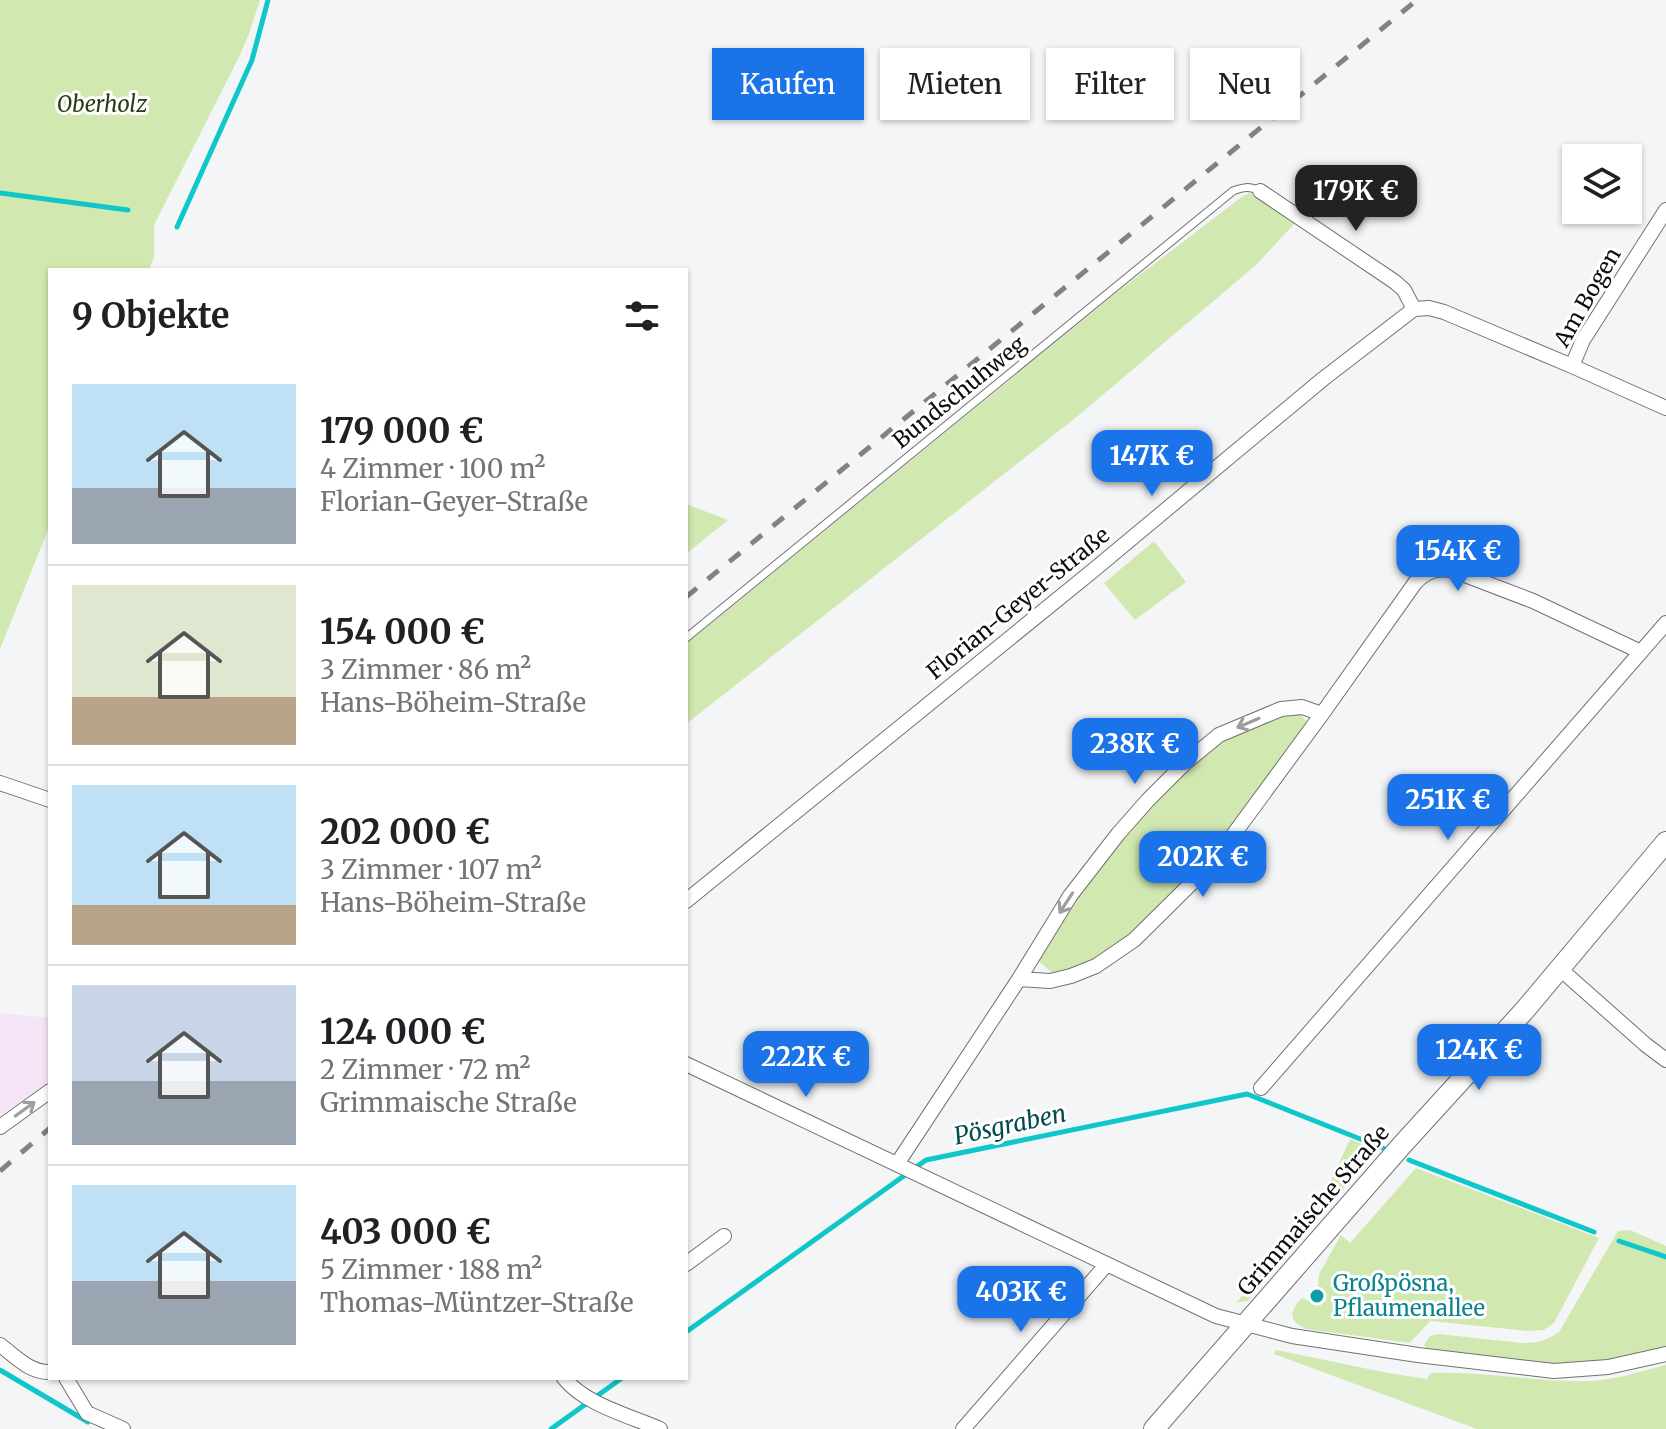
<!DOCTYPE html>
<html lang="de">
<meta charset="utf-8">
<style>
body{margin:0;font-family:Merriweather,serif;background:#f2f2f2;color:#202124;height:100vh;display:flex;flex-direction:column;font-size:30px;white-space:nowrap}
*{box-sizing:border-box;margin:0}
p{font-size:26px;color:#757577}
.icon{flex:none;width:44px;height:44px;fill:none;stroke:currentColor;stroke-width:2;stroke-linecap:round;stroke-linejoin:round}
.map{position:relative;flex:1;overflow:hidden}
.sheet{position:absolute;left:48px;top:268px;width:640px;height:1112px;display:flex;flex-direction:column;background:#fff;border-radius:0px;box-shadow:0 2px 6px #0004}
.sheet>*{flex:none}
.hud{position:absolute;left:712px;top:48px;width:760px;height:72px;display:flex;gap:16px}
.buttons{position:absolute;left:1562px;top:144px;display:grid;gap:16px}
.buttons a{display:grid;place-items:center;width:80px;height:80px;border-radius:0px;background:#fff;box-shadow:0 2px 6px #0004;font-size:40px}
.price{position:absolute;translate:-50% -68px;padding:0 18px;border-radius:16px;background:#1a73e8;color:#fff;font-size:26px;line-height:52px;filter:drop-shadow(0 2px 4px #0008)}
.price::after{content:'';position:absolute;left:50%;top:48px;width:24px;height:18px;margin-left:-12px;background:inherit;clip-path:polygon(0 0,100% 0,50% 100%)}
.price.selected{background:#222;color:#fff}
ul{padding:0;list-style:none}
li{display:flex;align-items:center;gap:24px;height:200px;padding:0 24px}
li+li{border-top:2px solid #e0e0e0}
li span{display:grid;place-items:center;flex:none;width:224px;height:160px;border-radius:0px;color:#555}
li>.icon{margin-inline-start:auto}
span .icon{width:96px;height:96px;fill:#fffc;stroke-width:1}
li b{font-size:34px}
h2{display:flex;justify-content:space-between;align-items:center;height:96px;padding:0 24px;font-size:34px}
.pill{padding:0 28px;border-radius:0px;background:#fff;box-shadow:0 2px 6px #0004;font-size:28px;line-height:72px}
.pill.selected{background:#1a73e8;color:#fff}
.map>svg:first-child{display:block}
.education{fill:#f6e5f7}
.green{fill:#d1e9b0}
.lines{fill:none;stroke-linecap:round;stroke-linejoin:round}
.stream{stroke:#0fc7c9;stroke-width:5}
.service-casing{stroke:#717272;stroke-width:9}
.minor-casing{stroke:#717272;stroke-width:16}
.secondary-casing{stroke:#717272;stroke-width:22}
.service{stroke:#fff;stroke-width:7}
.minor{stroke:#fff;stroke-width:14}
.secondary{stroke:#fff;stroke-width:20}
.rail{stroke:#828283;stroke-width:5;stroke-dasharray:14 14;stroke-linecap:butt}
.oneway{stroke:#9e9e9f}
.culture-dot{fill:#0f9aa8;stroke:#fff;stroke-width:3}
.labels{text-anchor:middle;stroke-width:6;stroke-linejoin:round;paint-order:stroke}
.park-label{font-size:22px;font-style:italic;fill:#2c3b14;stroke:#fff}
.street-label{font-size:22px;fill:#0d0d0e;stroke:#fff}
.culture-label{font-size:22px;fill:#0d838f;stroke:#fff;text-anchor:start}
.water-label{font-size:24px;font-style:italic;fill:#034b4c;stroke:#fff}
</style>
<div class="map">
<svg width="1666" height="1429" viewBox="0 0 1666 1429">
<rect width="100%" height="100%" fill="#f4f5f6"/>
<path class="education" d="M0,1013l50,5v63l-50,39z"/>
<path class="green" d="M0,0h260l-10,31 -10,24 -86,170v32l-5,13h-99v255l-50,124z
M1250,193l45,30 -39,42 -177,150 -393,309v-80l429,-350 128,-98z
M686,504l42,16 -42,34z
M1154,541l32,41 -51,38 -31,-37z
M1290,714h9l8,7v7l-97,128 -77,78 -35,24 -43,17 -17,-14 36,-62 48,-62 48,-54 52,-42 40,-20z
M1350,1139l26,11 -128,151 -12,2 82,-94z
M1416,1168l183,70 -45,85 -10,7 -16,1 -98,-10 -20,22 -104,-14c-18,-8 -17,-18 -4,-31l14,6 6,-13 -4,-3 1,-14 22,-39 9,8z
M1630,1230l36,16v101l-82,17 -26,1 -132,-17 -2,-3 6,-9 8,-2 84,9c15,0 24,-2 37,-11l59,-101z
M1276,1350l112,23 39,6 4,-6c52,-2 104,9 156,8 26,0 54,-10 79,-16v64h-189l-203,-75z"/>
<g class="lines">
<path class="stream" d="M0,193l128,17
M177,227l75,-167 16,-60
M1409,1160l185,72
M1619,1241l47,16
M686,1332l240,-172 321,-66 136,54
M0,1370l88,52
M551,1429l71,-51"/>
<g class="service-casing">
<path id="service" d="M686,638l547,-447c11,-4 16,-5 27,0"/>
</g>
<g class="minor-casing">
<path id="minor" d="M1260,191l135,91 9,8 10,19
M1572,366l11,-26 83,-130
M0,783l50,17
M686,901l404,-328 233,-194 91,-70 15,-1 15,4 128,54 94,42
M1559,968l87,77 20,15
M1019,979l31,2 21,-5 25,-10 38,-26 80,-79 108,-147 93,-131c11,-12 21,-15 37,-13l81,31 108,51
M686,1064l530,252 76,20 126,19 136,16 54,-4 58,-13
M1261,1088l405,-465
M0,1127l50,-36
M897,1164l122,-185 51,-83 48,-62 30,-34 37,-37 34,-28 62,-26 21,-2 20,7
M686,1264l38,-28
M0,1345c15,11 30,28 50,27
M66,1378l21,35 36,16
M564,1378c20,26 66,38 96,51
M963,1429l144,-165"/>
</g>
<g class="secondary-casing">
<path id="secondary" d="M1154,1429l248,-284 122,-134 142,-169"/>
</g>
<use href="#service" class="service"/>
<use href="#minor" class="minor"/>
<use href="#secondary" class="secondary"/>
<path class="rail" d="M686,597l731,-597
M0,1171l50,-43"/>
</g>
<defs><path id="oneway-shaft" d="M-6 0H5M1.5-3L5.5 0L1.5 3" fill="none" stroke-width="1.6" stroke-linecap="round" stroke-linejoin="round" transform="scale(2)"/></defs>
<g class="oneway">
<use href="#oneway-shaft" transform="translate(1248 723) rotate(157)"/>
<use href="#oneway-shaft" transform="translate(1066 903) rotate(123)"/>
<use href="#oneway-shaft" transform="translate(25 1109) rotate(-36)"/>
</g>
<circle class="culture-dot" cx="1317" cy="1296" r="8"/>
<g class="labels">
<g class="park-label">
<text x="102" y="112">Oberholz</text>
</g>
<g class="street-label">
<text transform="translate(1587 297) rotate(-60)" y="8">Am Bogen</text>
<text transform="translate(959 392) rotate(-39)" y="8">Bundschuhweg</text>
<text transform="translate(1018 603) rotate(-39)" y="8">Florian-Geyer-Straße</text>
<text transform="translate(1313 1210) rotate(-49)" y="8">Grimmaische Straße</text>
</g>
<g class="culture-label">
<text x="1333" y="1291">Großpösna,<tspan x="1333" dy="25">Pflaumenallee</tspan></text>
</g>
<g class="water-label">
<text transform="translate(1010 1125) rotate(-12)" y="8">Pösgraben</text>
</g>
</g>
</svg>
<div class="buttons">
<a><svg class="icon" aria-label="layers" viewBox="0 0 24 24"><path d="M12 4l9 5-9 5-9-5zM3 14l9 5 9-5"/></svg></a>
</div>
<b class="price selected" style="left:1356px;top:233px">179K €</b>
<b class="price" style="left:1152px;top:498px">147K €</b>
<b class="price" style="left:1458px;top:593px">154K €</b>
<b class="price" style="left:1135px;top:786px">238K €</b>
<b class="price" style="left:1448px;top:842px">251K €</b>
<b class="price" style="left:1203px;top:899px">202K €</b>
<b class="price" style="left:1479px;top:1092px">124K €</b>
<b class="price" style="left:806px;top:1099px">222K €</b>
<b class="price" style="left:1021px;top:1334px">403K €</b>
<div class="hud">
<a class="pill selected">Kaufen</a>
<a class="pill">Mieten</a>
<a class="pill">Filter</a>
<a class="pill">Neu</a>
</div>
<section class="sheet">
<h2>9 Objekte<svg class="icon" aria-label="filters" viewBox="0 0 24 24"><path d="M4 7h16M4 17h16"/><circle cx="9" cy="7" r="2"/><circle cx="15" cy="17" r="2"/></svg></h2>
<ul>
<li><span style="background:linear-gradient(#bfe0f5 65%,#9aa5b1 0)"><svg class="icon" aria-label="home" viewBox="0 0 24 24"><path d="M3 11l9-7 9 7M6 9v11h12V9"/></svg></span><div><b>179 000 €</b><p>4 Zimmer · 100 m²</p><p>Florian-Geyer-Straße</p></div></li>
<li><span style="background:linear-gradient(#dfe7d0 70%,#b9a48a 0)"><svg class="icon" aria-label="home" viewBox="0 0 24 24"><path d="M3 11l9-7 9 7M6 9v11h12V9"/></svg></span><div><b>154 000 €</b><p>3 Zimmer · 86 m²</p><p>Hans-Böheim-Straße</p></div></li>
<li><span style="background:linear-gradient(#bfe0f5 75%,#b9a48a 0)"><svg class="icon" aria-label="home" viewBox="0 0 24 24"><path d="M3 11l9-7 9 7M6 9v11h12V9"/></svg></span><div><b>202 000 €</b><p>3 Zimmer · 107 m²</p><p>Hans-Böheim-Straße</p></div></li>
<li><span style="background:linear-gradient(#c9d6e8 60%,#9aa5b1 0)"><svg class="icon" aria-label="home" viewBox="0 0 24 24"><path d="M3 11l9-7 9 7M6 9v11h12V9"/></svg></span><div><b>124 000 €</b><p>2 Zimmer · 72 m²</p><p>Grimmaische Straße</p></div></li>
<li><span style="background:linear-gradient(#bfe0f5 60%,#9aa5b1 0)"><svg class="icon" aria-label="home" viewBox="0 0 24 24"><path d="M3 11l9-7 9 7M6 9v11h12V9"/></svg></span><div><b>403 000 €</b><p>5 Zimmer · 188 m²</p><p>Thomas-Müntzer-Straße</p></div></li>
</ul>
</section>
</div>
